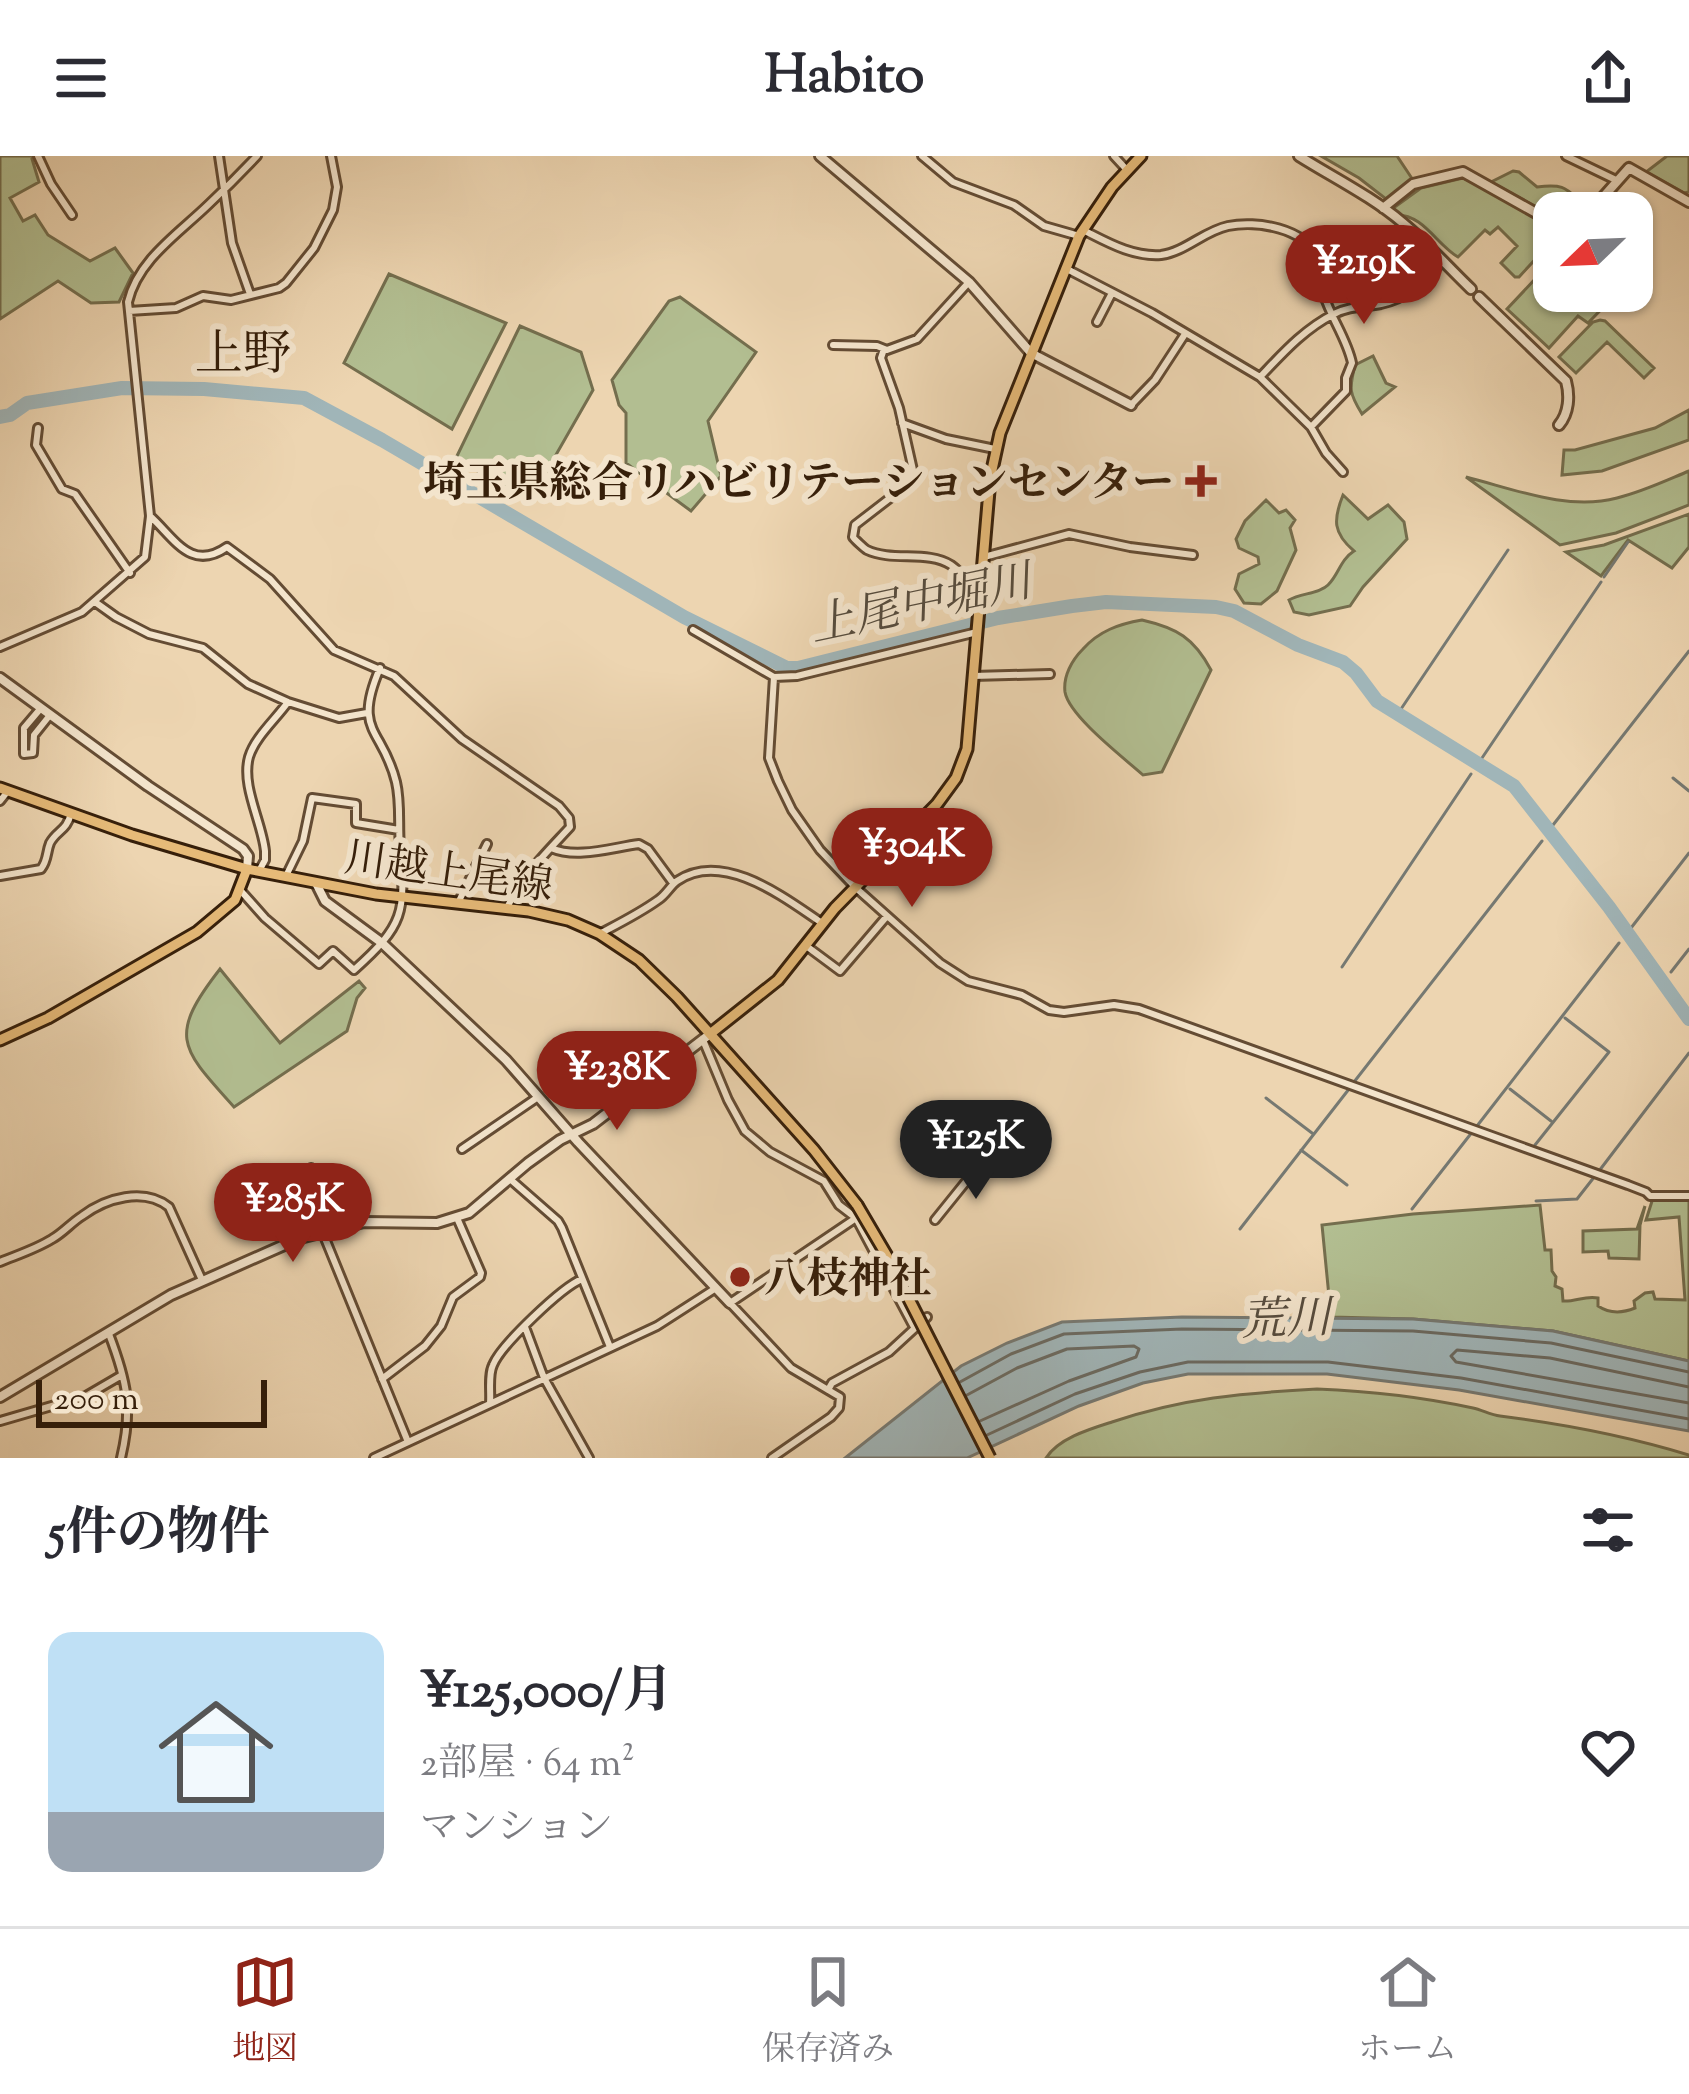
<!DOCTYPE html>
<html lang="ja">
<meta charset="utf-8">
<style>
body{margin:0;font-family:"Sorts Mill Goudy","Noto Serif JP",serif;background:#f7f7f7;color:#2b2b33;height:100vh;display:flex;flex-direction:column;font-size:45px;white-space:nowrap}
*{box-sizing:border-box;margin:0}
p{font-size:39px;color:#7c7c81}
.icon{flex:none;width:66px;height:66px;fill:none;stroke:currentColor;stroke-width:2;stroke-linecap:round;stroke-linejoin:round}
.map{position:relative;height:1302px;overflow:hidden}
.panel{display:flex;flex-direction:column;background:#fff;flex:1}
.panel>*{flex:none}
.needle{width:78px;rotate:247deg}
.controls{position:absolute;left:1533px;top:36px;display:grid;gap:24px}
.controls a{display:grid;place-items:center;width:120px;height:120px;border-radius:24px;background:#fff;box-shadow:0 3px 9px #0004;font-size:60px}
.scale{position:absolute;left:36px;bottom:30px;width:231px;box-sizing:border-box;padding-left:12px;border:6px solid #361f0a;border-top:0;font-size:33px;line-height:42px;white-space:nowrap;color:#361f0a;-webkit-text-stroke:9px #f3e4cc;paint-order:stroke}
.price{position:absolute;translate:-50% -102px;padding:0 27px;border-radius:42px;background:#8f2418;color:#fff;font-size:39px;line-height:78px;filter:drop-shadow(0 3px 6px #0008)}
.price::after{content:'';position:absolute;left:50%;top:72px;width:36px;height:27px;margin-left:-18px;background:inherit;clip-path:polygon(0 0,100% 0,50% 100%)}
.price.active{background:#222;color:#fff}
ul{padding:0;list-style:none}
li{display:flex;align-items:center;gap:36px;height:300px;padding:0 48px}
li+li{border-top:3px solid #e1e1e2}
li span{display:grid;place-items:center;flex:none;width:336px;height:240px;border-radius:24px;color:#555}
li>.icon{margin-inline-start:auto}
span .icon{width:144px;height:144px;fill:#fffc;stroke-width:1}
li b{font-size:51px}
h2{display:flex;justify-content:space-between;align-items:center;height:144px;padding:0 48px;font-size:51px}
header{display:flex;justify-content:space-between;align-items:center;height:156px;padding:0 48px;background:#fff;font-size:54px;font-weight:800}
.menu{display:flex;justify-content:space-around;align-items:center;height:168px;border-top:3px solid #e1e1e2;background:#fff;font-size:33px;color:#7c7c81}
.menu a{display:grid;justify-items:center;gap:6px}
.menu .active{color:#8f2418}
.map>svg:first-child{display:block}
.green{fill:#b2be91;stroke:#746e4e;stroke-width:3}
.water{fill:#a0b5b8;stroke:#767972;stroke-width:3}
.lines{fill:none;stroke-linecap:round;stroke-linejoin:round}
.shore{stroke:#6b6a61;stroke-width:3}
.stream{stroke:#767972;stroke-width:3}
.river{stroke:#a0b5b8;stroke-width:14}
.minor-casing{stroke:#644c34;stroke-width:12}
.tertiary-casing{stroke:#644c34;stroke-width:14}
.primary-casing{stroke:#361f0a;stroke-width:15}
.minor{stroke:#f3e4cc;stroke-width:6}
.tertiary{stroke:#f3e4cc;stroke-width:8}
.primary{stroke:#e6ba78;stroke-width:9}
.primary-bridge-casing{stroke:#361f0a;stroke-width:15;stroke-linecap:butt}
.primary-bridge{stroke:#e6ba78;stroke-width:9}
.poi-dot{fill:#8f2418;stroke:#f3e4cc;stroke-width:4.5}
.labels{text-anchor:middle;stroke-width:12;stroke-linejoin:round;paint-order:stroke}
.poi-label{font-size:42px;font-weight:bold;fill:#361f0a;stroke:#f3e4cc;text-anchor:end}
.street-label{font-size:42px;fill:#361f0a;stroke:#f3e4cc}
.water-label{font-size:45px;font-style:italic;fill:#564c3e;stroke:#f3e4cc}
.quarter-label{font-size:48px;fill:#361f0a;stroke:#f3e4cc}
</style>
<header><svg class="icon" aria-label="menu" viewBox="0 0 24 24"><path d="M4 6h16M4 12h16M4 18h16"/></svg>Habito<svg class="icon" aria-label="share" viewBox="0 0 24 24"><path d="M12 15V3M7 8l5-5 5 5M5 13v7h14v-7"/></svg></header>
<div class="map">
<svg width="1689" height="1302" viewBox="0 0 1689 1302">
<rect width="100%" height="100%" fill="#edd5b1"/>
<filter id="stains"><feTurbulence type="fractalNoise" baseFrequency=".00167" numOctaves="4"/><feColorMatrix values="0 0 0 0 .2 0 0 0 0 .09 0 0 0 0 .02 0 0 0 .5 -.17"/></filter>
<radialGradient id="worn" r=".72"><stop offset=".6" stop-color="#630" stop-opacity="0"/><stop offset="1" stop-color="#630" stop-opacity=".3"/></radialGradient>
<path class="green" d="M0,0h35l-3,3 7,23 -29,16 13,23 12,-6 13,20 42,26 25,-13 18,25 -14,29 -28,1 -33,-22 -58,38z
M1321,0h76l16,24 -27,19 -27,-21z
M1667,0h22v36l-5,1 -38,-21z
M1513,15l6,1 18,15c31,-4 29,3 51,21l-4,5h-30v4l-63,-35z
M1463,22l20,8 71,42v11l-35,38h-4l-14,-14 16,-17 -19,-19 -8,7 -5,-4 -27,27c-21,-12 -35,-43 -62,-42l-4,-6 29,-21z
M1551,106l3,2v27h65l-31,32 -10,-7 -29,32 -42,-39z
M389,118l117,49 -54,106 -108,-66z
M680,141l76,55 -48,69 13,55 -30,35 -65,-48v-50l-7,-8 -7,-25 57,-79z
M1600,164l5,1 49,47 -10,10 -37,-36 -31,31 -17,-16 34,-35z
M520,170l61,26 12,38 -64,112 -73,-44z
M1373,200l13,27 9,4 -33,27c-13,-21 -13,-25 -7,-49z
M1689,254v30l-87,31 -40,4 2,-25h11l80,-22z
M1689,315v34l-73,28 -56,12 -94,-68c48,12 101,34 151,21 25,-6 48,-17 72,-27z
M1343,339l25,24 20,-14 16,17 3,17 -44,48 -13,19 -41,9 -15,-3 -5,-12c12,-7 30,-6 39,-15 11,-11 12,-25 26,-34 -21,-18 -21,-31 -11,-56z
M1266,344l13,13 7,-3 9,10 -5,8 6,22 -19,41 -16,13 -17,-1 -9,-14 4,-15 20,-10 -1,-7 -19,-9 -3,-9 9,-18z
M1689,358v33l-17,21 -44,-28 -27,36 -35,-24 38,-7z
M1142,464c35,8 52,18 69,50l-49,102 -19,3c-19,-17 -74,-59 -78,-83 -2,-16 7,-32 18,-43 16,-18 36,-25 59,-29z
M220,813l60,74 79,-62 6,7 -8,10 -10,33 -113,76c-53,-59 -67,-70 -14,-138z
M1653,1042h36v163l-136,-30 -140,-12 -82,-2 -9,-92 91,-11 127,-9 5,45h6l1,21 4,6 -1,9 7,3 1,12c12,1 23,-6 35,-3v8c12,8 25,7 37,2l-1,-7 11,-8 8,-1 2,7 30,1 -6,-83 -33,3z
M1645,1050l-5,19 -1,34 -30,-1 -1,-7 -25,1v-21l54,-2z
M1317,1233c52,2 105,8 156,19 9,2 18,7 27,8 64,8 127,20 189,39v3h-643c13,-20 44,-29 66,-36 71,-24 131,-29 205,-33z"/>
<path class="water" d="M1182,1161l231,2 140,12 136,30v70l-230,-41 -132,-16h-139l-45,9 -64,23 -112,52h-122l116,-92 46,-23 55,-21z"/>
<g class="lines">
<path class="shore" d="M960,1226l51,-28 53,-20 118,-5 231,2 138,12 138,29
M1689,1231l-139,-29 -93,-8 -6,6 5,6 233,41
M967,1239l50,-27 50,-19 67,-3 5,3 -3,8 -67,24 -89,40
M987,1279l88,-41 65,-22 48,-10h140l133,16 228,41"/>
<path class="stream" d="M1604,421l24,-35
M1401,553l107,-159
M1482,602l119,-176
M1673,622l16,13
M1553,669l136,-174
M1631,772l58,-75
M1342,811l129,-193
M1671,816l18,-23
M1354,926l188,-241
M1510,933l41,32
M1266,942l46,35
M1477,970l142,-183
M1535,989l74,-93 -44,-34
M1301,994l46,35
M1599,1015l90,-118
M1536,1045l41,-2 18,-23
M1412,1053l61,-78
M1240,1073l109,-140"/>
<path class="river" d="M0,261l10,-2 17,-12 95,-15 82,1 100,9 78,42 302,177 103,51h11l200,-50 74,-12 34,-4 110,5 18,4 64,34 45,17 13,11 21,28 137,85 95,121 80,112"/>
<g class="minor-casing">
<path id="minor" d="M38,0l13,28 21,31
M219,0l13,87 18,51
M922,0l31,26 61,23 30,21 35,10
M1114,0l12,13
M1566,0l52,25
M1083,74c24,12 49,27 78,25 24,-3 43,-24 67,-29 28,-6 78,2 89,32 5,12 3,25 7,37 7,23 23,44 28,68l-6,15v13l-35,36
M1065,112l87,45 108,64 51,50 15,26 17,19
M129,155l47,-3 27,-12 28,4 48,-12 7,-5 28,-35 19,-38 4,-23 -6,-31
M1097,166l15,-29
M833,189l44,1 10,4 30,-11 52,-57
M884,193l-3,9 18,50 14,62 -10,18 -48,37 -2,12c1,2 12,12 14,13 25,12 61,0 84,15 10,7 19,19 27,27
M1260,221c22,-23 44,-48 74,-63 15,-8 30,-7 47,-10 28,-6 43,-23 62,-43
M1131,249l24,-25 30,-46
M902,267l44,16 49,10
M38,272l-2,17 26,44 13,5 55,79
M150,360c25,23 41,56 77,31l43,32 64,71 60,26 68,63 97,67 10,12 1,9c-23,25 -49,50 -63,81
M984,401l85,-23 61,13 63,8
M95,446l21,15 33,17 54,14 45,36 40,18 51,16 28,-5
M693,474l81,47 23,-1 180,-44
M0,491l82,-35 63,-55 5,-41 -22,-214c10,-42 50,-68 80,-97 17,-16 33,-32 49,-49
M973,520l77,-2
M774,521l-5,81 9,23 14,29 28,40 36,38 84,75 28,18 54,14 27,15 15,2 50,-7 25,4 489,176 18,7 4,4h39
M41,552l-17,20v26l9,-1 1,-18 16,-20
M0,645l8,-10
M551,692c26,11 59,0 88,-4l9,5 25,34
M259,715l6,-11v-9c-3,-29 -24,-65 -16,-94 6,-20 27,-38 39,-55
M0,720l41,-7c7,-9 5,-16 9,-26 7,-13 17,-12 21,-30
M286,720l17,-35 9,-43 44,6v19l43,7
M241,735l24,27 54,46 14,-13 21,19c50,-45 52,-57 46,-123 -2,-22 1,-44 -4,-65 -13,-54 -44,-49 -16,-114
M458,747l29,-59
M601,777c19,-10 39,-20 57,-33 8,-5 12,-14 19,-19 46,-32 109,18 145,42
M805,789l35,26 47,-55
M703,884l25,60 17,31 25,21 54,29 15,24 17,13 58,109
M462,993l76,-52
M510,1023l48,42 4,7 48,119
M935,1064l50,-62
M322,1075l86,211
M300,1082c0,-26 10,-44 11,-70
M0,1106c17,-7 36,-13 52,-23 11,-6 19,-16 30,-23 24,-18 62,-29 87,-9l33,73
M525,1171l19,51 45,80
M109,1178c18,47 24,74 12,124
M382,1223l43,-33 16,-20 12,-29 27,-20 1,-4 -24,-55
M828,1234l4,-7 57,-31 38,-35
M490,1247c1,-11 -2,-28 3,-38 8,-20 69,-78 89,-86
M0,1265l86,-25 36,-21
M374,1302l283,-132 59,-38
M772,1302l59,-41 8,-9 1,-11 -49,-29 -61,-65 126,-85"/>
</g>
<g class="tertiary-casing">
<path id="tertiary" d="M820,0l149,126 62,71 100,52
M1299,0c35,22 72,40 104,67 24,20 45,44 68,66
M1383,52l30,-24 50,-12 91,51
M1589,57l40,-45 60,34
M1479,141l87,84c4,15 3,32 -7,44
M0,522l148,108 95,63 5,7 -1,13
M316,727l9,18 57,42 124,117 72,82 152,161
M0,1241l171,-102 129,-57 64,-16 73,1 32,-10 59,-50 32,-23 33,-16 117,-90"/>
</g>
<g class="primary-casing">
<path id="primary" d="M0,632l132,47 115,34 129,25 153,17 39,9 32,14 39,26 38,37 137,153 43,55
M710,878l68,-54 57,-72 102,-104 19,-26 11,-29 23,-270 10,-46 79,-197 33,-49 29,-31
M0,884l48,-22 149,-86 38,-32 12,-31"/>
</g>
<use href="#minor" class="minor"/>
<use href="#tertiary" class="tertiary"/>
<use href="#primary" class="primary"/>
<g class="primary-bridge-casing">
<path id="primary-bridge" d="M857,1049l30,51 103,202"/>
</g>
<use href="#primary-bridge" class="primary-bridge"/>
</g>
<g class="poi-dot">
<path d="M1195 307h12v12h12v12h-12v12h-12v-12h-12v-12h12z"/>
<circle cx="740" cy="1121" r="12"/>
</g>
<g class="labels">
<g class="poi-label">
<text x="1174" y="340">埼玉県総合リハビリテーションセンター</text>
<text x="764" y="1136" text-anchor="start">八枝神社</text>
</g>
<g class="street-label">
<text transform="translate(449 714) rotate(8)" y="15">川越上尾線</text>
</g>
<g class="water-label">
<text transform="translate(920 446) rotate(-12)" y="16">上尾中堀川</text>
<text transform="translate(1286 1161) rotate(-2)" y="16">荒川</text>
</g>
<g class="quarter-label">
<text x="243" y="213">上野</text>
</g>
</g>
<rect width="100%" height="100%" filter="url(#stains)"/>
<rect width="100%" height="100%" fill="url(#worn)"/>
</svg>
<div class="controls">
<a><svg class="needle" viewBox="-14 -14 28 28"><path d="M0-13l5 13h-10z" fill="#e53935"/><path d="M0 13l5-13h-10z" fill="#7c7c81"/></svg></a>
</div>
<div class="scale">200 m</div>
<b class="price" style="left:1364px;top:171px">¥219K</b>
<b class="price" style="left:912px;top:754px">¥304K</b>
<b class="price" style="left:617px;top:977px">¥238K</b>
<b class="price active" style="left:976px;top:1046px">¥125K</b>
<b class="price" style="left:293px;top:1109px">¥285K</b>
</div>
<section class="panel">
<h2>5件の物件<svg class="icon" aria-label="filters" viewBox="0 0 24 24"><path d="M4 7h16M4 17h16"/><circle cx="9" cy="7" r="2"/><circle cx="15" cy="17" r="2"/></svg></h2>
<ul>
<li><span style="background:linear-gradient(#bfe0f5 75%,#9aa5b1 0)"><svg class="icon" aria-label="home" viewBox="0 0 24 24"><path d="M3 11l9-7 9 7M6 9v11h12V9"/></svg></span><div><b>¥125,000/月</b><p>2部屋 · 64 m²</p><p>マンション</p></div><svg class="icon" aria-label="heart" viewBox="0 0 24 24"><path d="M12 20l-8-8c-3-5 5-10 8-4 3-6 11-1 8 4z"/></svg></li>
</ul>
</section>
<nav class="menu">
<a class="active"><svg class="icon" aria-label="map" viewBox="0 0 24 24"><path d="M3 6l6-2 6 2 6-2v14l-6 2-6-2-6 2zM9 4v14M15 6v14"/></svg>地図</a>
<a><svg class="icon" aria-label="saved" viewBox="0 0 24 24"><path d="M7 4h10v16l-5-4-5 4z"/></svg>保存済み</a>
<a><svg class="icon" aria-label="home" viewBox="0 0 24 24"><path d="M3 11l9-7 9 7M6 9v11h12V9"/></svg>ホーム</a>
</nav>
